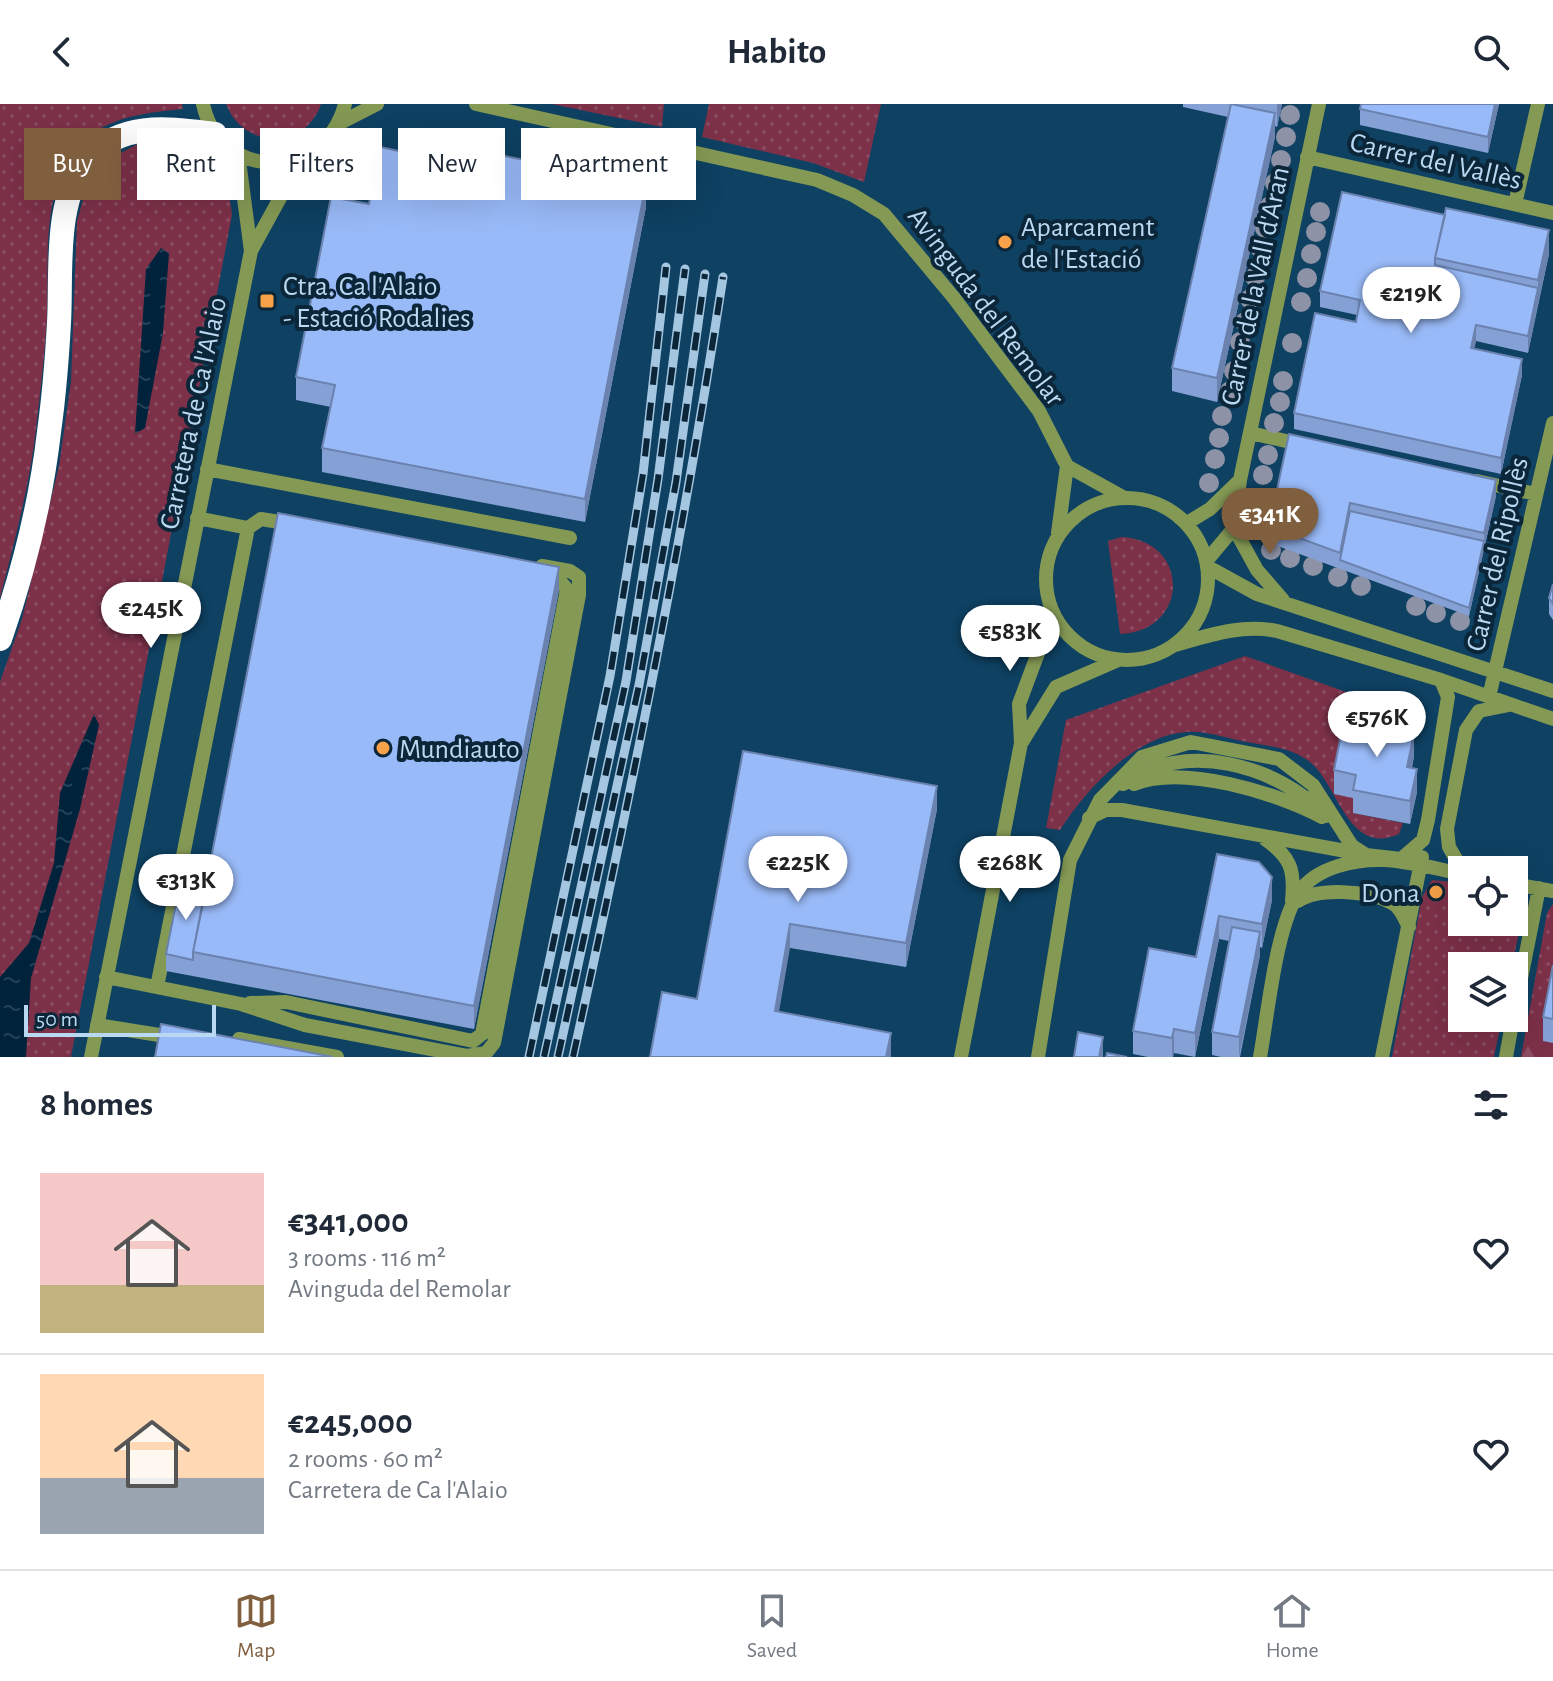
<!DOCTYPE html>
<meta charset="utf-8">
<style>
body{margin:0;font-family:"Alegreya Sans",sans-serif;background:#f6f6f7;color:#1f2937;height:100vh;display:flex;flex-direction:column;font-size:30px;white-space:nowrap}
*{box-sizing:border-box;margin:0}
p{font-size:26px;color:#747a83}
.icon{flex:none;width:44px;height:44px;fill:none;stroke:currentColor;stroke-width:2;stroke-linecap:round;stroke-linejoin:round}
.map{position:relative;height:953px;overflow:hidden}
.side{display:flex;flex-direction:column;background:#fff;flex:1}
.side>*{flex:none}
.guide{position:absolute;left:24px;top:24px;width:800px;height:72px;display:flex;gap:16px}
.controls{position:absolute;left:1448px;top:752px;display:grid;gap:16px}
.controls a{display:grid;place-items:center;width:80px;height:80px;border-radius:0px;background:#fff;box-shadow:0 8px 32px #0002;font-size:40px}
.scale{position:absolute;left:24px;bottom:20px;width:192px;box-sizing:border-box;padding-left:8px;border:4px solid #b9d8f1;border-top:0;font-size:22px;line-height:28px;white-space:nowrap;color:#b9d8f1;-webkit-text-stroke:6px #0c2639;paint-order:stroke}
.price{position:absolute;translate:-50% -68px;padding:0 18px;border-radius:28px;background:#fff;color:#222;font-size:26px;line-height:52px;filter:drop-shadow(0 2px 4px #0008)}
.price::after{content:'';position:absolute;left:50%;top:48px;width:24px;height:18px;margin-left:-12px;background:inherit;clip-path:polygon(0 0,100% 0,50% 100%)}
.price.selected{background:#805f3f;color:#fff}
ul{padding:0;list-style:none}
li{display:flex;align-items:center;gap:24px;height:200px;padding:0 40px}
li+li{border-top:2px solid #e0e1e3}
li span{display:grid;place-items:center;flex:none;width:224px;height:160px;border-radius:0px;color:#555}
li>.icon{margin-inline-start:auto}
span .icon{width:96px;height:96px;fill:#fffc;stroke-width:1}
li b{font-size:34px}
h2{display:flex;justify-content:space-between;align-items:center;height:96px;padding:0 40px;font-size:34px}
.tag{padding:0 28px;border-radius:0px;background:#fff;box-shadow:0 8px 32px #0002;font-size:28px;line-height:72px}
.tag.selected{background:#805f3f;color:#fff}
header{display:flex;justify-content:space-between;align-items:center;height:104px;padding:0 40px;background:#fff;font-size:36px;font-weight:700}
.tab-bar{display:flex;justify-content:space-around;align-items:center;height:112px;border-top:2px solid #e0e1e3;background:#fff;font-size:22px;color:#747a83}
.tab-bar a{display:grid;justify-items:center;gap:4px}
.tab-bar .selected{color:#805f3f}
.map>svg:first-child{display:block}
.grass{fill:url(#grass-dots)}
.forest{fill:url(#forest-firs)}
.water{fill:url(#water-ripples)}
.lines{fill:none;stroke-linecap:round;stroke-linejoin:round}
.minor{stroke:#849954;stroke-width:14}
.highway{stroke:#fff;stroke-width:24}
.rail-casing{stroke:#a5c6e0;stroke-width:9}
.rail{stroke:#0c2639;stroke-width:6;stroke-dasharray:18;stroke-linecap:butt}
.tree{fill:#8e92a6}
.wall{fill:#84a0d5}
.shaded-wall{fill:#6b82ae}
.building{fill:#99baf8;stroke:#6b82ae;stroke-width:2}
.poi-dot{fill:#f7a149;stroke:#0c2639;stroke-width:3}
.labels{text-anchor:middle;stroke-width:8;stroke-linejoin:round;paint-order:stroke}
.street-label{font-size:28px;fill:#b9d8f1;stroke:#0c2639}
.poi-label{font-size:28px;fill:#b9d8f1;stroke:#0c2639;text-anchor:start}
</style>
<header><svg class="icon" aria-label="back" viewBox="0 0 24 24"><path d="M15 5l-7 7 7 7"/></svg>Habito<svg class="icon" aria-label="search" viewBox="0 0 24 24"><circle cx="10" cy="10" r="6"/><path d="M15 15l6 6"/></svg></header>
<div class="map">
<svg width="1553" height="953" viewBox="0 0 1553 953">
<defs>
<pattern id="grass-dots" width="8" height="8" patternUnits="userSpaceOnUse" patternTransform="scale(2)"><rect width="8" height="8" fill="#7d3149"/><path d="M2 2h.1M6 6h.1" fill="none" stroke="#8d4e64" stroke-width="1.8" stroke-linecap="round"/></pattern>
<pattern id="forest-firs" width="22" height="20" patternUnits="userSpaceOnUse" patternTransform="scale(2)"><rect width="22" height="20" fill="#7d3149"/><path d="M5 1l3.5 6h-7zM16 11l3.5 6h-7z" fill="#8d4e64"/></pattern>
<pattern id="water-ripples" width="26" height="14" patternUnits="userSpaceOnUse" patternTransform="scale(2)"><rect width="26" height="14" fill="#00223b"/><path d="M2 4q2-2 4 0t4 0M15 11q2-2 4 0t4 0" fill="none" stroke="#234158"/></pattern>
</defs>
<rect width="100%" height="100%" fill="#0e4162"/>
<path class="grass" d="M0,0h182l1,5c-44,4 -93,10 -116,53 -25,46 -18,105 -20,155 -2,34 -6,69 -10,103 -6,61 -22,119 -37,178z
M226,0h95c-16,47 -78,45 -95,0z
M552,0h112l-2,23z
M709,0h172l-17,78 -51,-19 -111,-26z
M163,39c39,15 66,28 69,72l-161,842h-71v-375l22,-63 37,-153 12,-85 6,-160 11,-39 25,-25 25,-13z
M1121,433c70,3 69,95 -1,97l-12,-93z
M1245,552l149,53 12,14 8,20 -58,55 -3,15 50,10 -4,11c-51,23 -61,-50 -89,-72 -18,-14 -42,-16 -63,-20 -18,-3 -42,-12 -60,-10 -51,3 -101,57 -127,98l-14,-2 20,-108z
M1432,776l30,3v39h52v-28l11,9 -13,63h-50v52h40l-8,39h-102l30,-160z
M1553,800v84l-14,69h-18l26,-144z"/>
<path class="forest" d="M1537,908l16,16v29h-31l4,-27z"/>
<path class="water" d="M161,144l8,5 -6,80 -18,95 -10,6 11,-165z
M94,610l5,11 -19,84 -49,169 -5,79h-26v-80l29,-34 25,-80 6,-70z"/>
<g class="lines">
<path class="minor" d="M203,0c17,79 122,77 142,0
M476,0l341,76 36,15 31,19 70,84 85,113 28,55 56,31
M338,20l39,-20
M238,49l13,98
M1307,53l246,56
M1515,100l23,-100
M1250,329l54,12
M207,365l363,69
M1477,377l59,13
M1046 475a81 81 0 1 1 162 0a81 81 0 1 1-162 0Z
M197,414l51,10 13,-9 31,5
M1187,419l23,-14 30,-29
M1234,424l23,42 26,30
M1058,429l9,-67
M1208,455l26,-31 6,-48 79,-376
M1208,463l49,27 296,97
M1175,541c35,-10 66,-21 102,-14l164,49 112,39
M1489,593l64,-274
M1022,638l34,-55 62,-27
M1123,680c61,-45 154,-19 203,32
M1134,680c49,-20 143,9 188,33
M1089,714l17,-8h16l240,44
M1265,735c26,18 30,31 27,62
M1469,766l-9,-4 -11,-19 -2,-18 19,-99 13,-19 30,-6
M1514,780l39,7
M1298,797c21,-14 69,-10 92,1 10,4 14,16 19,25
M106,873l135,27 64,21 162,31 19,-3 8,-10 85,-448v-18l-9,-6 -28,-5
M157,883l91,-459
M250,899l36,-1 187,39 9,-7 85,-445 -7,-8 -20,-4
M1514,910l25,-126
M97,921l62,10 16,-2
M239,935l98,18
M91,953l160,-806 52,-95
M961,953l60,-314 -2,-39 34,-91
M1038,953l32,-197 30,-60 42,-43 49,-15 88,17 34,26 39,61 14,9 35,4 22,-19 5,-20 20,-123 -7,-17
M1260,953c8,-43 16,-133 40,-166 17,-24 56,-32 84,-31 25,1 53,9 78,14
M1382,953l40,-200
M1506,953l7,-39"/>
<path class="highway" d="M0,535c23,-66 41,-137 49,-207 5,-36 8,-73 10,-109 3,-52 -6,-124 30,-165 33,-38 83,-29 126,-24"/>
<g class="rail-casing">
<path id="rail" d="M529,953l81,-381 33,-202 23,-207
M544,953l82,-376 32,-202 27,-210
M558,953l81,-372 37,-203 29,-208
M573,953c57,-259 110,-517 150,-780"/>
</g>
<use href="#rail" class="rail"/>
</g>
<g class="tree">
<circle cx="1290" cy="11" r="10"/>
<circle cx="1286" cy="33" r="10"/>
<circle cx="1281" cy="56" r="10"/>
<circle cx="1275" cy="79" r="10"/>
<circle cx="1270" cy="102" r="10"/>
<circle cx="1320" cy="108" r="10"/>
<circle cx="1265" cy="124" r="10"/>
<circle cx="1316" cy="128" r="10"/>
<circle cx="1261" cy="145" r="10"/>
<circle cx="1311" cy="150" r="10"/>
<circle cx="1255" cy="173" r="10"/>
<circle cx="1307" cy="174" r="10"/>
<circle cx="1250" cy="195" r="10"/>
<circle cx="1301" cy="198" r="10"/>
<circle cx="1245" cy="218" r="10"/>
<circle cx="1240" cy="238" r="10"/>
<circle cx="1292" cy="239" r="10"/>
<circle cx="1234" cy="267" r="10"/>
<circle cx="1283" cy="277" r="10"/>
<circle cx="1230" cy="287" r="10"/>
<circle cx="1280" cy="298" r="10"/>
<circle cx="1222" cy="312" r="10"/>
<circle cx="1274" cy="319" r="10"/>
<circle cx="1219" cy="334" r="10"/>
<circle cx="1268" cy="351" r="10"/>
<circle cx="1215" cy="355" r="10"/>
<circle cx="1263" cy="371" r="10"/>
<circle cx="1209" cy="379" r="10"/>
<circle cx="1271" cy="446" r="10"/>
<circle cx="1290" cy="454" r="10"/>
<circle cx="1313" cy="462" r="10"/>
<circle cx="1338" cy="473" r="10"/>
<circle cx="1361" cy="482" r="10"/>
<circle cx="1416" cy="502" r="10"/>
<circle cx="1436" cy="509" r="10"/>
<circle cx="1460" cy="517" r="10"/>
</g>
<path class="wall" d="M1183,0h99l-5,23 -2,-1v11l-58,265 -45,-11v-23l56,-251 -45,-10z
M1499,0l-11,49 -128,-28v-16z
M1342,88l207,62 -21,99 -52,-12 -2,7 48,27 -21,99 -207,-45v-16l62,-91 1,-7 -37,-8v-16z
M646,103l-61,315 -263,-50v-24l9,-41 -35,-7v-23z
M1289,330l207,62 -27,120 -200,-73v-16z
M1553,480v36l-4,-6v-16z
M559,486l-85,439 -308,-58v-17l40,-65z
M743,647l194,58 -31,158 -116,-19z
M1414,652l-2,12 5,24 -7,32 -57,-11v-15l-19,-4v-24z
M1217,750l55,46 -10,48 -2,-1v8l-20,102h-19l-9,-2v-23l17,-91 -10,-2 -24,118 -21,-4 -1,4h-25l-15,-3v-23l63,-74z
M1553,861v78l-10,-2v-24z"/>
<path class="shaded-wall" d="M1277,0h5l-5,23z
M1495,0h4l-11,49v-16z
M1275,9v24l-58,265v-24z
M646,79v24l-61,315v-23z
M1549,126v24l-11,50v-24z
M1538,184v16l-10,49v-17z
M1476,221v16l-5,23v-16z
M1522,255v16l-21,99v-16z
M1496,376v16l-27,120v-8l15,-67v-8z
M1350,399v16l-10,41v9v-16z
M559,463v23l-85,439v-23z
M1414,629v23l-7,34v-23z
M1417,665v23l-7,32v-23z
M937,682v23l-31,158v-24z
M1272,773v23l-10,48v-24z
M1219,812v23l-24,118v-24z
M790,820v24l-15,87v-24z
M1260,828v23l-21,102v-20z
M1174,925v24l-2,4v-19z
M891,929v24h-5z
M1103,933v20h-4z"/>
<path class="building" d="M1231,0l44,9 -58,265 -45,-10z
M1361,0h134l-7,33 -128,-28z
M410,34l236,45 -61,316 -263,-51 13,-63 -39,-8 35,-180 38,7 11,-57 28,6z
M1342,88l103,23 -10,43v7l103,23 -10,48 -52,-11 -5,23 51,11 -21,99 -207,-45 21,-100 41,9 4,-22 -40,-9z
M1446,104l103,22 -11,50 -103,-22z
M1289,330l207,46 -12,53 -134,-30 -10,50 -71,-26z
M1350,407l134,30 -15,67 -129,-48z
M278,409l281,54 -85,439 -281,-54z
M1553,480v20l-4,-6z
M1344,615l70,14 -7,34 10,2 -7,32 -57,-11 3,-15 -22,-5z
M743,647l194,35 -31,157 -116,-19 -15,87 116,22 -5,24h-236l12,-65 35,7z
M1217,750l42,8 13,15 -10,47 -43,-8 -24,117 -21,-4 -2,9 -39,-7 16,-83 47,9z
M180,780l26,5 -13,63v8l-27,-6z
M1232,823l28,5 -21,105 -27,-5z
M1553,861v54l-10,-2z
M161,920l172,33h-178z
M1078,928l25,5 -4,20h-25z
M1107,949l20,4h-21z"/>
<g class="poi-dot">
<circle cx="1005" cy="138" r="8"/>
<rect x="259" y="189" width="16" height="16" rx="4"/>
<circle cx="383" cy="644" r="8"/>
<circle cx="1436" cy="788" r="8"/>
</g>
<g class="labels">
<g class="street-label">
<text transform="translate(1436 56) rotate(13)" y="10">Carrer del Vallès</text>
<text transform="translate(1254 182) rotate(-78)" y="10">Carrer de la Vall d'Aran</text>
<text transform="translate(987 202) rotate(53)" y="10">Avinguda del Remolar</text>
<text transform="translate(192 309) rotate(-78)" y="10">Carretera de Ca l'Alaio</text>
<text transform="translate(1496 450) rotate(-77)" y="10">Carrer del Ripollès</text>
</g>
<g class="poi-label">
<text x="1021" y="132">Aparcament<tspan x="1021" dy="32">de l'Estació</tspan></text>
<text x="283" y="191">Ctra. Ca l'Alaio<tspan x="283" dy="32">- Estació Rodalies</tspan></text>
<text x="399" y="654">Mundiauto</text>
<text x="1420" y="798" text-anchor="end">Dona</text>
</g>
</g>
</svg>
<div class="controls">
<a><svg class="icon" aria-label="locate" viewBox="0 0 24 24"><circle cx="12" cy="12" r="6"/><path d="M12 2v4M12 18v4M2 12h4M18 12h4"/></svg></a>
<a><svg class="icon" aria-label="layers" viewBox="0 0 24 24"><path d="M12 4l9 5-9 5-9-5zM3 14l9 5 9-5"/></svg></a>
</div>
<div class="scale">50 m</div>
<b class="price" style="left:1411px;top:231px">€219K</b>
<b class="price selected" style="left:1270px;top:452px">€341K</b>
<b class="price" style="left:151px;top:546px">€245K</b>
<b class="price" style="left:1010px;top:569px">€583K</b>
<b class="price" style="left:1377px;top:655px">€576K</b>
<b class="price" style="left:798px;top:800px">€225K</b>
<b class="price" style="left:1010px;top:800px">€268K</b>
<b class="price" style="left:186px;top:818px">€313K</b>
<div class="guide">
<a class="tag selected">Buy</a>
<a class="tag">Rent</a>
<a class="tag">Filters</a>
<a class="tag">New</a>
<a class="tag">Apartment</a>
</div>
</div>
<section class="side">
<h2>8 homes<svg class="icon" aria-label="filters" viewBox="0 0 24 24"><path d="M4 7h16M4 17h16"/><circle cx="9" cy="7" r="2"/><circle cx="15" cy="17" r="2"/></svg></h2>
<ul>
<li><span style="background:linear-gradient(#f6c9c9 70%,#c2b280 0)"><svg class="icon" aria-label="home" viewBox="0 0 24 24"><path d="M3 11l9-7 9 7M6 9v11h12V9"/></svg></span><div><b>€341,000</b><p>3 rooms · 116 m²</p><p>Avinguda del Remolar</p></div><svg class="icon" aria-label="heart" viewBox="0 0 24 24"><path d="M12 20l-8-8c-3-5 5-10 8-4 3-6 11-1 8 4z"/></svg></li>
<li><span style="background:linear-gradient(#ffd9b3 65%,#9aa5b1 0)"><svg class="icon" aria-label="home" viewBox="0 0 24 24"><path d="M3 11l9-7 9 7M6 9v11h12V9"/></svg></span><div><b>€245,000</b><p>2 rooms · 60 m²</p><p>Carretera de Ca l'Alaio</p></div><svg class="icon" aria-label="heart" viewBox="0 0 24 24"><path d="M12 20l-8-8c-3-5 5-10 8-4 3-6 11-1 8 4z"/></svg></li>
</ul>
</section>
<nav class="tab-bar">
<a class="selected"><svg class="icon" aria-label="map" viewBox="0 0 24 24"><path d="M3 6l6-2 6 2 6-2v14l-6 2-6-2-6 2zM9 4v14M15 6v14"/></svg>Map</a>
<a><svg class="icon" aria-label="saved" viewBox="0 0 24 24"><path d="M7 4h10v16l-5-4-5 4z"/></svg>Saved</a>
<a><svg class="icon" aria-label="home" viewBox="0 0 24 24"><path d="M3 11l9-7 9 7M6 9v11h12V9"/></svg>Home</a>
</nav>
